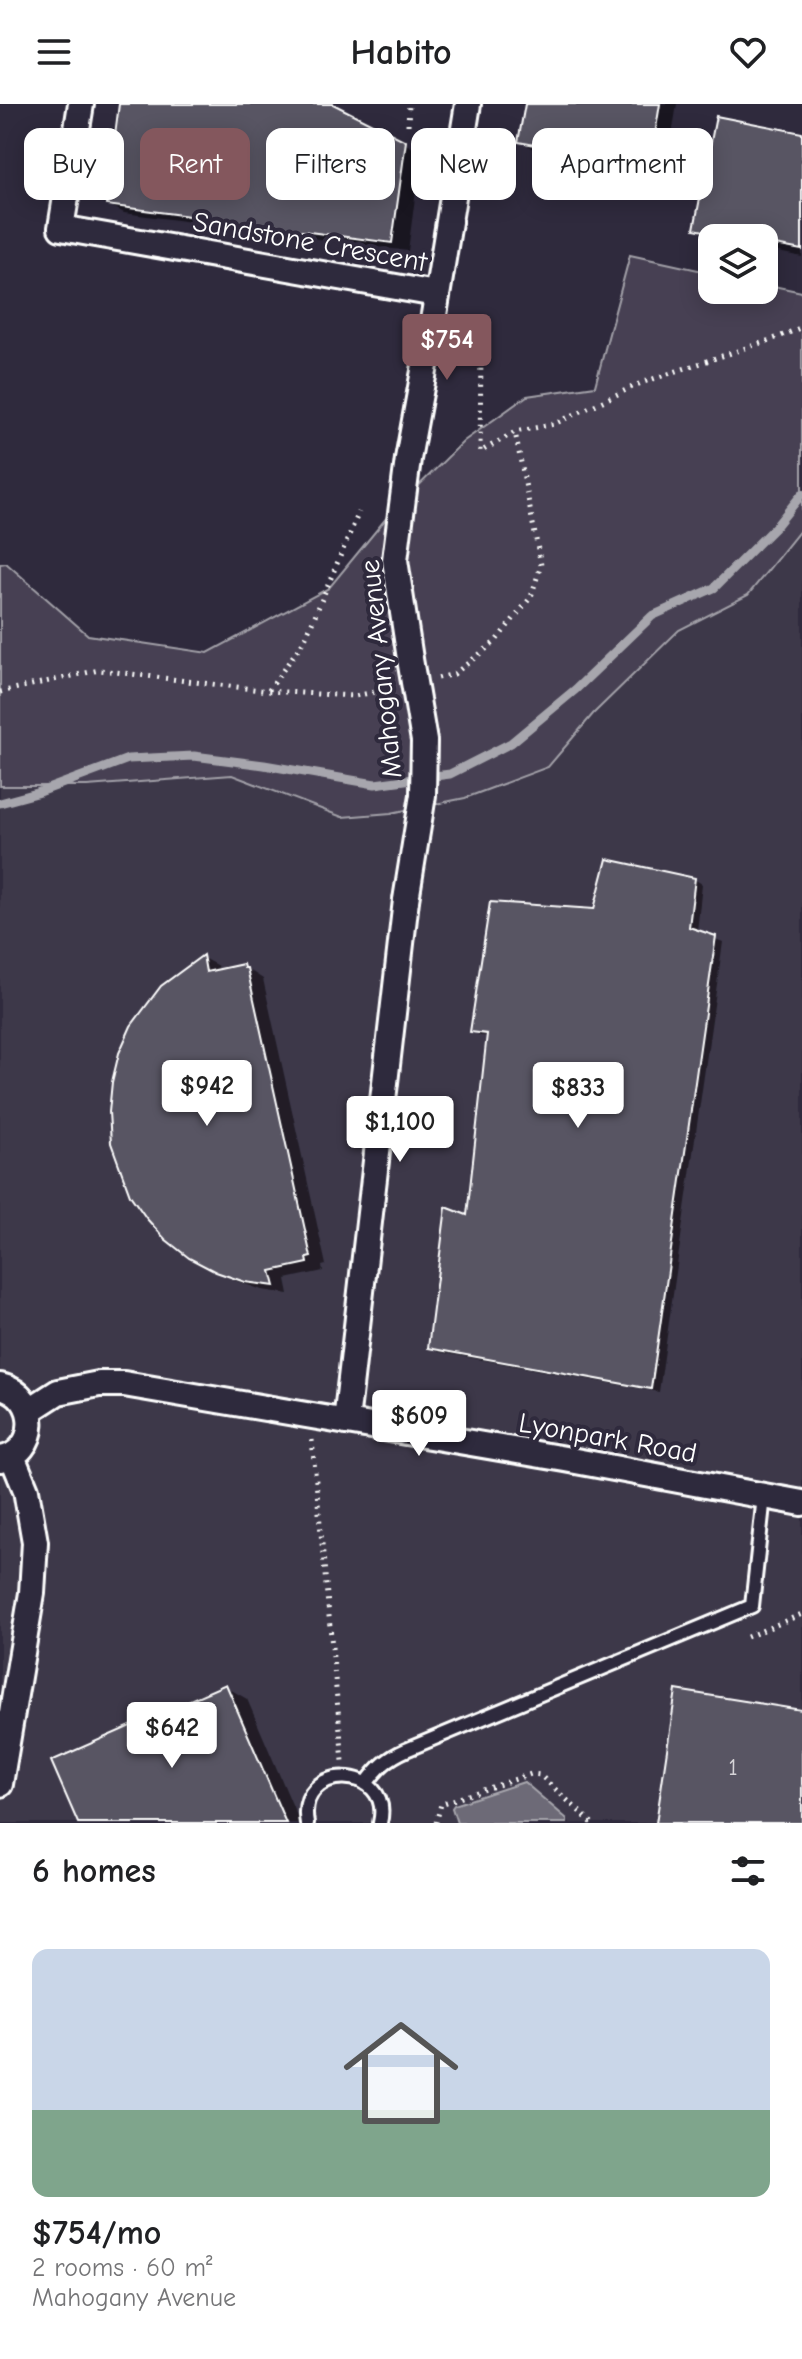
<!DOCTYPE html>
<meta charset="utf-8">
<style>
body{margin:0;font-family:"Comic Neue",sans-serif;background:#f2f2f2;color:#202124;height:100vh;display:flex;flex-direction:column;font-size:30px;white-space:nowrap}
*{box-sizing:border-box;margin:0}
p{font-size:26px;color:#757577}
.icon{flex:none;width:44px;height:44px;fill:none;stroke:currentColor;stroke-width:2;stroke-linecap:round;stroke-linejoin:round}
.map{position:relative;height:1719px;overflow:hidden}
.side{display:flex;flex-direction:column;background:#fff;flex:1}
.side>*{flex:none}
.guide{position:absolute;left:24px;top:24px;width:754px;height:72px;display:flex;gap:16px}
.tools{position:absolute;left:698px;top:120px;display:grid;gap:16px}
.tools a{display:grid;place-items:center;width:80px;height:80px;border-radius:16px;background:#fff;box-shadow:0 4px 20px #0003;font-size:40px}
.price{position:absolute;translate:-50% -68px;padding:0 18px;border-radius:8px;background:#fff;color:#222;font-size:26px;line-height:52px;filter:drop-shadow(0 2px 4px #0008)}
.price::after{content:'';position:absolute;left:50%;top:48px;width:24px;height:18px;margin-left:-12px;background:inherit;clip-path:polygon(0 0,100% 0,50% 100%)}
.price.active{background:#84575d;color:#fff}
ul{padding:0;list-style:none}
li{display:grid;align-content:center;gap:16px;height:424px;padding:0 32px}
li span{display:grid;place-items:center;height:248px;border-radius:16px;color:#555}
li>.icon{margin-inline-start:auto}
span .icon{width:144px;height:144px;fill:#fffc;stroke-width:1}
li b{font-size:34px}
h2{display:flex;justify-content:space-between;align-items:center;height:96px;padding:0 32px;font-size:34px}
.pill{padding:0 28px;border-radius:16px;background:#fff;box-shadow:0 4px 20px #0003;font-size:28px;line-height:72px}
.pill.active{background:#84575d;color:#fff}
header{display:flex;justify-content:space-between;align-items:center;height:104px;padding:0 32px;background:#fff;font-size:36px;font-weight:700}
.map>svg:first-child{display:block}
.built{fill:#3c3749}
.green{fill:#464152;stroke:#a2a0a8;stroke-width:2}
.water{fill:#6d6a77;stroke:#a7a6ad;stroke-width:2}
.shadow{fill:#0007}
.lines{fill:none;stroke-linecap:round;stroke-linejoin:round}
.stream{stroke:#a7a6ad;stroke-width:9}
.building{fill:#595564;stroke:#fff;stroke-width:2}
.service-casing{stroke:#fff;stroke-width:18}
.minor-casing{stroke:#fff;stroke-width:30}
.path{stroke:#fff;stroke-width:5;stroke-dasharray:2 6;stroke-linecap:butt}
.service{stroke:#2f2a3d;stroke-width:12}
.minor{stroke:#2f2a3d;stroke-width:24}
.minor-bridge-casing{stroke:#fff;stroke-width:30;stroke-linecap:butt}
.minor-bridge{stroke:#2f2a3d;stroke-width:24}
.labels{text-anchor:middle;stroke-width:8;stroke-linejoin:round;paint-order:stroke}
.number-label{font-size:24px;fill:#d6d4d8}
.street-label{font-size:28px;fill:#fff;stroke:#2f2a3d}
</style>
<header><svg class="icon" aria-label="menu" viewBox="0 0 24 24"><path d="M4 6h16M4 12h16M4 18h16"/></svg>Habito<svg class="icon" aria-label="heart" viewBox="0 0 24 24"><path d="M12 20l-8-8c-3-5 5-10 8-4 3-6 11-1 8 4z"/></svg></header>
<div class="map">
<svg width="802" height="1719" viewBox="0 0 802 1719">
<rect width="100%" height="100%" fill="#2f2a3d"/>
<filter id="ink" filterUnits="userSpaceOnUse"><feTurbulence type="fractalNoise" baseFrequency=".0125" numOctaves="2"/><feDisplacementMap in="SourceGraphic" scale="16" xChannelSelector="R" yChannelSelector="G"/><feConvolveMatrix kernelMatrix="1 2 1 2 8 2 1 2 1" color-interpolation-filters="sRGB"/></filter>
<g filter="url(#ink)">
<path class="built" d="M802,424v1295h-802v-1037h87l145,-11 110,42 49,-4 74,-15 83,-31 45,-53 86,-84 69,-36z"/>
<path class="green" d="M630,151l82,18v17h52v-6l38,8v236l-54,67 -69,35 -86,84 -45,53 -83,31 -74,15 -49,4 -110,-42 -145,11h-87v-222l6,-1 82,72 120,18 121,-65 59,-72 76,-75 63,-45 68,-10z"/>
<path class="water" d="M524,1678l43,37v4h-110l-5,-15 2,-3z"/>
<path class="shadow" d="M121,0h208l92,48 -13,99 -284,-38 -16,-9z
M527,0h150l-11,68 -130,-22 -15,-9z
M802,31v122l-38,-8v-11h-50l-18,-10z
M694,775l8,5 -5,48 26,10 -64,450 -220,-40 -9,-5 38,-130 21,-181h-9l-8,-5 124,-120z
M203,854l15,8 1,5 24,-5 20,13 63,286 -4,1 1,5 -37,8 3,15 -27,-4 -28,-10 -44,-24z
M226,1583l21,12 53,124h-220z"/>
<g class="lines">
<path class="stream" d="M0,699l37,-10 91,-34 66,-3 70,9 111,19 75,-10 61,-31 65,-54 76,-73 62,-28 63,-63 25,-31"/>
</g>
<path class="building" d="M119,0h214l73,37 -14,102 -286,-38z
M525,0h135l-10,61 -132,-23z
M716,12l86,17v117l-38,-7v-5h-24l-46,-9z
M607,755l88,19 -6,49 27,9 -65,453 -223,-41 18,-141 21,8 20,-181 -17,-2 20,-130 104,7z
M203,851l3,17 37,-8 1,4h3l64,289 -4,1 1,5 -37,8 4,15 -30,-4 -29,-10 -27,-14 -24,-19 -18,-20 -17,-24 -19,-52 -2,-31 3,-30 7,-29 12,-27 30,-40z
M226,1580l60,139h-208l-27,-62z
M676,1586l126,20v113h-146z"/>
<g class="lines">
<g class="service-casing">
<path id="service" d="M366,1680c12,-17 22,-26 40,-34l346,-144 12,-110
M307,1719c-12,-62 87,-59 73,0"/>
</g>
<g class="minor-casing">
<path id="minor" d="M81,0l-20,124 375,66
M410,555l-15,-99 13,-101 24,-132 36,-223
M0,1282c43,9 38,69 0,73
M30,1306l28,-18 41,-8h25l441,75 237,44
M346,1318l60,-522
M0,1680l32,-191 3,-51 -9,-52 -14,-34"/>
</g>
<path class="path" d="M408,21l1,-21
M466,245l15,3 -1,100 35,-20 39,-8 87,-41 138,-46 23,-10
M438,574l16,-4 41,-32 36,-45 10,-32 -26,-133
M269,586l36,-51 54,-127
M0,588l99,-22 169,21 49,3 38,2 34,-7
M312,1336l31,321
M747,1533l55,-23
M436,1719l5,-19 90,-30 9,1 52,48"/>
<use href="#service" class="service"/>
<use href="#minor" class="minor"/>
<g class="minor-bridge-casing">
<path id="minor-bridge" d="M406,796l17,-105 1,-54 -14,-82"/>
</g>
<use href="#minor-bridge" class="minor-bridge"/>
</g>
</g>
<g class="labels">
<g class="number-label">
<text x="733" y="1671">1</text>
</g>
<g class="street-label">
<text transform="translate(310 137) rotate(10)" y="10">Sandstone Crescent</text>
<text transform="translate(380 565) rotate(-96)" y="10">Mahogany Avenue</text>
<text transform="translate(608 1333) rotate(10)" y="10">Lyonpark Road</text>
</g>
</g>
</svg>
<div class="tools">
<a><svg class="icon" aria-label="layers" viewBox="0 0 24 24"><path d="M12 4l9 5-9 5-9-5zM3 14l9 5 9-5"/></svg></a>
</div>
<b class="price active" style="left:447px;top:278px">$754</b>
<b class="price" style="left:207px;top:1024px">$942</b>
<b class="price" style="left:578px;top:1026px">$833</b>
<b class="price" style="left:400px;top:1060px">$1,100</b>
<b class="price" style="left:419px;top:1354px">$609</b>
<b class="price" style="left:172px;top:1666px">$642</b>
<div class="guide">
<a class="pill">Buy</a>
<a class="pill active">Rent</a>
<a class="pill">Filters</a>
<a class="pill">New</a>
<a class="pill">Apartment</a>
</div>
</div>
<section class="side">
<h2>6 homes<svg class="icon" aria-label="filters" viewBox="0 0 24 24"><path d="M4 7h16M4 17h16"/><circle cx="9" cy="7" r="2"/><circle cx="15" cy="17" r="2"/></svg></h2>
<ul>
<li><span style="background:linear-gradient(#c9d6e8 65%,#7fa58c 0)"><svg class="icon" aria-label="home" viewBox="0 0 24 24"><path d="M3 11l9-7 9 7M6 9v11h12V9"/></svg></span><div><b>$754/mo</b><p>2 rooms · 60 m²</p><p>Mahogany Avenue</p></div></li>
</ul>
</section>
